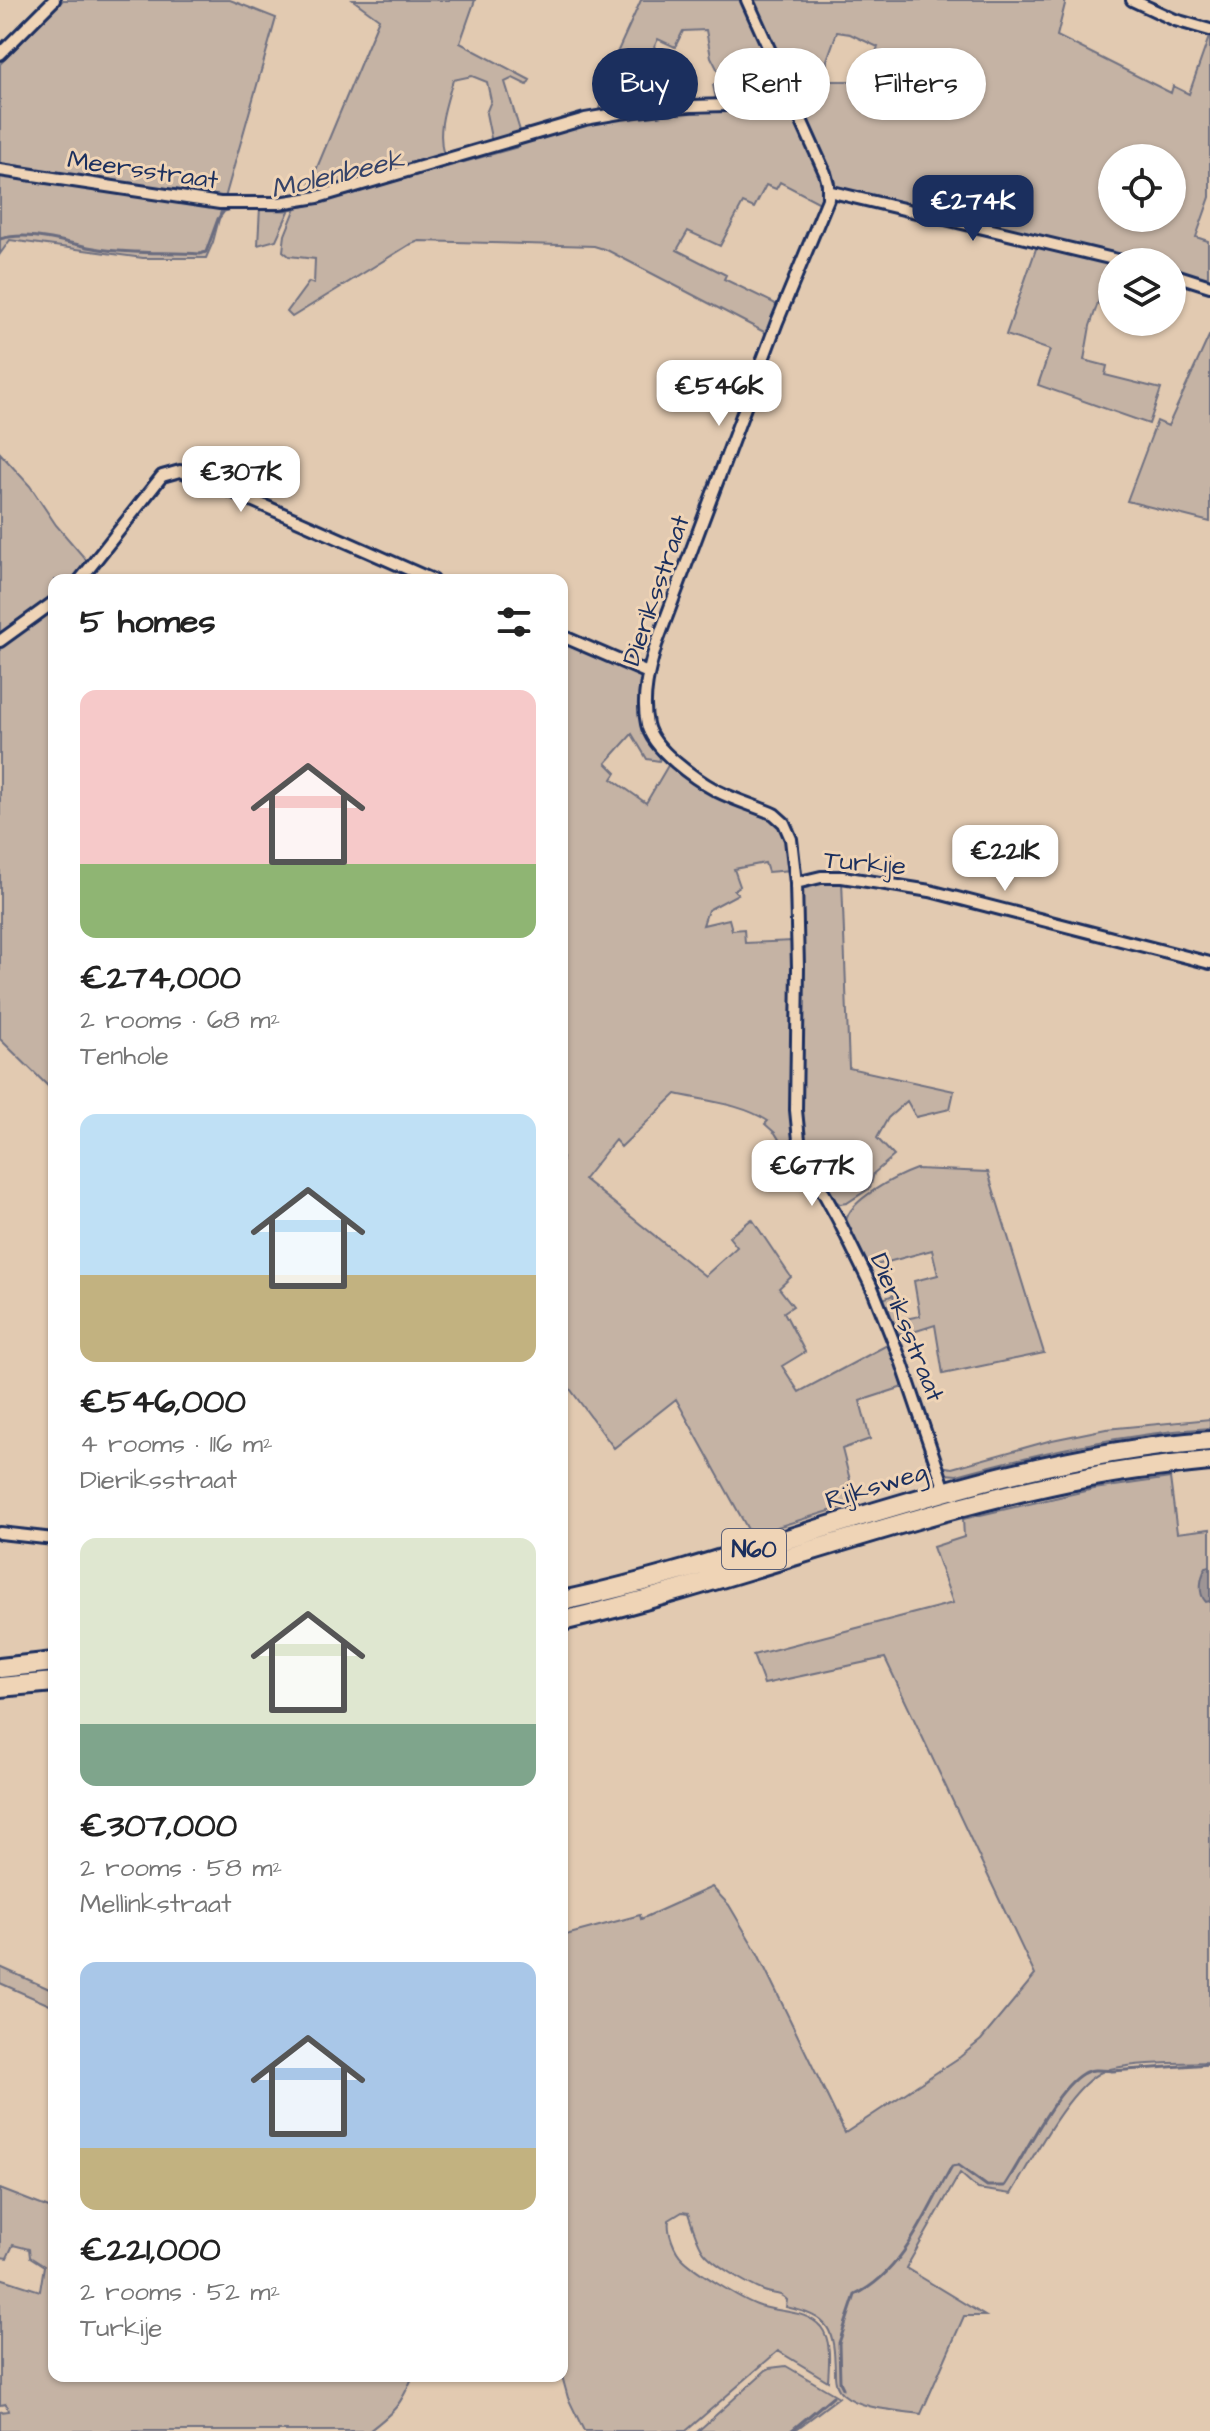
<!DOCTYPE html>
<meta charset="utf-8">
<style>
body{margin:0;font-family:"Architects Daughter",sans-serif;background:#f2f2f2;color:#222;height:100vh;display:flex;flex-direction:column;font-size:30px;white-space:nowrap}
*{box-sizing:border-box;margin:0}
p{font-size:26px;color:#767676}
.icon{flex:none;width:44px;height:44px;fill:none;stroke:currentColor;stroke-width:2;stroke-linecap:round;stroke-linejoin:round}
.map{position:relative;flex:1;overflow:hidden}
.details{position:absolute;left:48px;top:574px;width:520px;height:1808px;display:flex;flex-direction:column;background:#fff;border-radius:16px;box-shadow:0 2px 6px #0004}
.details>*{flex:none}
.guide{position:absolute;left:592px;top:48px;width:498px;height:72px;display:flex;gap:16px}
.controls{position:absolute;left:1098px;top:144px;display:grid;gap:16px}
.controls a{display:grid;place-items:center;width:88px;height:88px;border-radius:50%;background:#fff;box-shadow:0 2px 6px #0004;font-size:40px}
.price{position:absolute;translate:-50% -68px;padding:0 18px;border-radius:16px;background:#fff;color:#222;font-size:26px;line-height:52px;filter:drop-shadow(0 2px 4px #0008)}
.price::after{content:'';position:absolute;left:50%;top:48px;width:24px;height:18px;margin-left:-12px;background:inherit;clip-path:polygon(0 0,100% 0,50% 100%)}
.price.active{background:#1b2f5e;color:#fff}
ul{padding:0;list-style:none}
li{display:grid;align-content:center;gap:16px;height:424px;padding:0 32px}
li span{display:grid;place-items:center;height:248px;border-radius:16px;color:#555}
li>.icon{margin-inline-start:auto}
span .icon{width:144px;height:144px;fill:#fffc;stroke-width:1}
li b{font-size:34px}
h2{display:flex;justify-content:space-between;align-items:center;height:96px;padding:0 32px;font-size:34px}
.tag{padding:0 28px;border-radius:36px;background:#fff;box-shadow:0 2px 6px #0004;font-size:28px;line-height:72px}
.tag.active{background:#1b2f5e;color:#fff}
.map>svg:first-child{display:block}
.green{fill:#c5b3a4;stroke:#707181;stroke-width:2;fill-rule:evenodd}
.water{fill:#9e9595;stroke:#6a6c7f;stroke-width:2}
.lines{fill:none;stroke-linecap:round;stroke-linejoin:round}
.stream{stroke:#6a6c7f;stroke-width:3}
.minor-casing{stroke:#1b2f5e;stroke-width:16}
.trunk-casing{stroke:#1b2f5e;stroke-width:24}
.minor{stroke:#efd4b6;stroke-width:10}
.trunk{stroke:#efd4b6;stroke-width:18}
.labels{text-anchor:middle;stroke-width:6;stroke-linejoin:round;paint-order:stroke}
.shield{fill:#efd4b6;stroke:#5b6078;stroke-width:2}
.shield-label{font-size:24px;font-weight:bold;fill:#1b2f5e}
.street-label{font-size:26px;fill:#1b2f5e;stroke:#efd4b6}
.water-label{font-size:28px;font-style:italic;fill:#354369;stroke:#efd4b6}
</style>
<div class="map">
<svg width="1210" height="2431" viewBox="0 0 1210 2431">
<rect width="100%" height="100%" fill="#e2cab1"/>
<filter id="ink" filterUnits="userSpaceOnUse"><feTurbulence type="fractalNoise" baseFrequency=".0125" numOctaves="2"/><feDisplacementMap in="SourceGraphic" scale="16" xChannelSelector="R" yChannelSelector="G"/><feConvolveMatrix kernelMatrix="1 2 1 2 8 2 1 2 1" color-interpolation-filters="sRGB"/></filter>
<g filter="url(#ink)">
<path class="green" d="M63,0h167l46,18 -51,180 -55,-6 -170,-27v-101z
M353,0h122l-15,43 70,37 -3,5 -14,-7 -8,4 16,52 -29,9 -6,-30 5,-12 -4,-19 -15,-6 -19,4c-7,25 -17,50 -9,76l-138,38 73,-175z
M641,0h102l2,9 38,78 4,14 -71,-2 -3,-14 11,-3 -13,-25 -5,-27 -23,1 -8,16 -17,-8 -21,45 28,15v4l-67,10 13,-47z
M750,0h316l-9,36 114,57 2,-7 16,8 21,-60v163l-14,40 12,4v39l-36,-10v-8h-32l-309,-74 -30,-78 1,-7 10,-16 -39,-37zM837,32l13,2 28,13 -15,37 -8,-3h-29l1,-21zM1112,158h60v60h-60z
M734,107l57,6 33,71 -4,19 -40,-21 -4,7 -10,-4 -12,23 -11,-5 -23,43 -32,-15 -11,19 49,25 -2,4 50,24 3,3v6l-9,22 -161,-84 -13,-4 -175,-5 -10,4 -117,72 -5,-5 22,-30 5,2 1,-25 -26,-3 -6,-5 2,-16 12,-30 320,-90z
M0,173l222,34 -9,35 -7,16h-63l-133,-18 -10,14z
M288,205l1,6 -13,29 -18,5 2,-38z
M1038,243l74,19 -22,64 -6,34 23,6 -2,9 56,14 -12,35 -111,-39 12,-35 -44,-15z
M1210,334v188l-83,-21 30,-80 11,5z
M0,453l30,33 26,39 32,37 -14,18h-20v17l-54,40z
M54,606v123c-9,15 -3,29 0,45v318l-54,-53v-394z
M562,639l76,33 3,4c7,36 -12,46 20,80l-2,5 -12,-2 -15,-25 -26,29 10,10 -4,6 34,24 24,-41 105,56 10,15 6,37 -23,2 -3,-9 -31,6 6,17 -6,4 4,4 -30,16 -5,15 26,-6 3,11 12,-1 1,14 48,-2 -1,169 2,33 3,12 -2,3 -5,-1 -15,-24 -10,-9 3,-3c-26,-17 -61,-20 -92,-27l-55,53 -6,-7 -31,39 121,97 32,-29 -8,-10 23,-18 39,58 -12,11 14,18 -9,6 21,40 -23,14 17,26 92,-49 15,43 -46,15 10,38 -28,10 14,54 -105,32 -75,-136 -62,49 -52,-70z
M842,880l7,188 105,23 -4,18 -34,8 -9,-16 -19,17 -11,20 17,18 -20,17 -4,15 -23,15 -7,1c-16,-10 -36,-52 -38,-71l-1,-238 2,-8 9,-5z
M916,1169l72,3 56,181 -101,21 -8,-49 -22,7 -17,2 -13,-35 10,-4 7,25 20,-4 -6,-35 24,-6 -6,-25 -63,17 -23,-45c2,-22 51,-46 70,-53z
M1210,1419v9c-89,6 -168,24 -253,47l-12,-1 -4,-8 11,2 100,-28 54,-11z
M1170,1478l7,55 33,-4v533c-27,1 -82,0 -106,9 -33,12 -74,92 -93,123l-33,-5 -18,-16 -54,95 79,48h-21l-43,98c-24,-4 -59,-4 -78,-20 -7,-6 -8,-13 -8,-22 -1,-43 -4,-55 -49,-65l1,-7c-7,-8 -13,-5 -23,-9 -15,-6 -54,-28 -62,-42 -6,-10 -10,-24 -14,-36l-6,-1 -13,8c-2,11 5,31 14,39 12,12 58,40 74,46 20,8 49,4 64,22 11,14 8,37 7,54l-50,-30 -92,80h-102l-16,-33 -6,-22v-440l78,-21 1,4 71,-32 17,18 29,49 87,179 115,-76 21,-17 54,-65 -150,-317 -121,26 -11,-29 200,-52 -20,-56 31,-10 -1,-18 131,-30z
M0,1967l54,24v16l-54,-24z
M0,2189l54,21v166h359c-13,30 -18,35 -44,55h-369v-19l8,-1 -2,-7 -6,1v-127l40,13 4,-25 -14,-9 -1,-8 -16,-4 -6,13 -6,-1 -1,2z
M786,2366l53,31 -45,34h-96l68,-61 4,-2z"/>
<path class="water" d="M1210,1566v35l-4,1c-9,-9 -5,-25 0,-35z"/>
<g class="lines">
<path class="stream" d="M0,239c32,-9 67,5 99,10 33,5 68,3 101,5l6,-2 12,-33 6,-8 8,-2 53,1 30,-7 201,-56
M843,2388l-3,-6 -1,-39 16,-48c49,-23 72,-85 97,-129l6,-1 29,21h17c20,-29 50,-95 78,-112 9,-6 19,-4 30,-3l98,-7
M791,2431l42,-35"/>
<g class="minor-casing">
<path id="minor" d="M747,0l78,173 3,11v15l-51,123 -121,323c-7,24 -15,53 -9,79 5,25 48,55 70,67 18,9 38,15 57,23l10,9 7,16 5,44 2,85 -2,142 4,40 38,69 35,71 29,73 44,130
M1132,0l43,20 35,10
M0,54l54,-54
M0,170l220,33h59l39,-6 267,-78c51,-10 102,-15 155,-14 18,1 37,1 55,5
M828,191l298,71
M1172,274l38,12
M80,580l82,-104 18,-5 28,10 225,99
M562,636l86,37
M0,641l54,-39
M796,883l25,-6h21l88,14 280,72
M0,1533l54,6"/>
</g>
<g class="trunk-casing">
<path id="trunk" d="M562,1601c218,-47 424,-144 648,-160
M562,1621c177,-41 348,-110 528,-144 39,-8 80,-12 120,-16
M0,1668l54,-6
M0,1687l54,-5"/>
</g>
<use href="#minor" class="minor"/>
<use href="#trunk" class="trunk"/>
</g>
</g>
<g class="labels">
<rect class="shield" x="722" y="1529" width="64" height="40" rx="6"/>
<g class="shield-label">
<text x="754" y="1557">N60</text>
</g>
<g class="street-label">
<text transform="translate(143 169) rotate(8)" y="9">Meersstraat</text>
<text transform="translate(655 590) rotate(-71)" y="9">Dieriksstraat</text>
<text transform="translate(865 862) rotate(5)" y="9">Turkije</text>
<text transform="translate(908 1327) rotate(68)" y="9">Dieriksstraat</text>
<text transform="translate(876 1485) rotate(-17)" y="9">Rijksweg</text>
</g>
<g class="water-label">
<text transform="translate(337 173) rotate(-13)" y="10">Molenbeek</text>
</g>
</g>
</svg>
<div class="controls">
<a><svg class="icon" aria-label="locate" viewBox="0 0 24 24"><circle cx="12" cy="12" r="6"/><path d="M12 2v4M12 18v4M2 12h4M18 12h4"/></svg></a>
<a><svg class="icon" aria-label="layers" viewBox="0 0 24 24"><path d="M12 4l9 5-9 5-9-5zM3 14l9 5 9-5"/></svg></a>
</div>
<b class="price active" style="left:973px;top:243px">€274K</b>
<b class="price" style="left:719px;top:428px">€546K</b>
<b class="price" style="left:241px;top:514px">€307K</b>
<b class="price" style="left:1005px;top:893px">€221K</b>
<b class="price" style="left:812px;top:1208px">€677K</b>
<div class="guide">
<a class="tag active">Buy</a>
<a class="tag">Rent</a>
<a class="tag">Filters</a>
</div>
<section class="details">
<h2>5 homes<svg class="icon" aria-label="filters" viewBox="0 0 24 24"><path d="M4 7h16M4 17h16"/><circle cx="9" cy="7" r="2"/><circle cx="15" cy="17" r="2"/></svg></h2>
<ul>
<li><span style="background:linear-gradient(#f6c9c9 70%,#8fb573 0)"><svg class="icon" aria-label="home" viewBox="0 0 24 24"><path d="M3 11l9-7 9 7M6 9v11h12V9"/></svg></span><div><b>€274,000</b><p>2 rooms · 68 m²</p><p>Tenhole</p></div></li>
<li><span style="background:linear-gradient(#bfe0f5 65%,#c2b280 0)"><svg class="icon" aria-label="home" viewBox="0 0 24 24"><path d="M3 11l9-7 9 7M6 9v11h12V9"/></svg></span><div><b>€546,000</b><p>4 rooms · 116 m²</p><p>Dieriksstraat</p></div></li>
<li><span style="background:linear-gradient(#dfe7d0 75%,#7fa58c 0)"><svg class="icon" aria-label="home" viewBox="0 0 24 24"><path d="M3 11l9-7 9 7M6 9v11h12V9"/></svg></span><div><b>€307,000</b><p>2 rooms · 58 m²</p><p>Mellinkstraat</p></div></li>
<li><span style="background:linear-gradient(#a9c7e8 75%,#c2b280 0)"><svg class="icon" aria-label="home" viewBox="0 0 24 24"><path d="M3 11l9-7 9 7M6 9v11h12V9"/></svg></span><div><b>€221,000</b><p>2 rooms · 52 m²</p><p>Turkije</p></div></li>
</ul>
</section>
</div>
